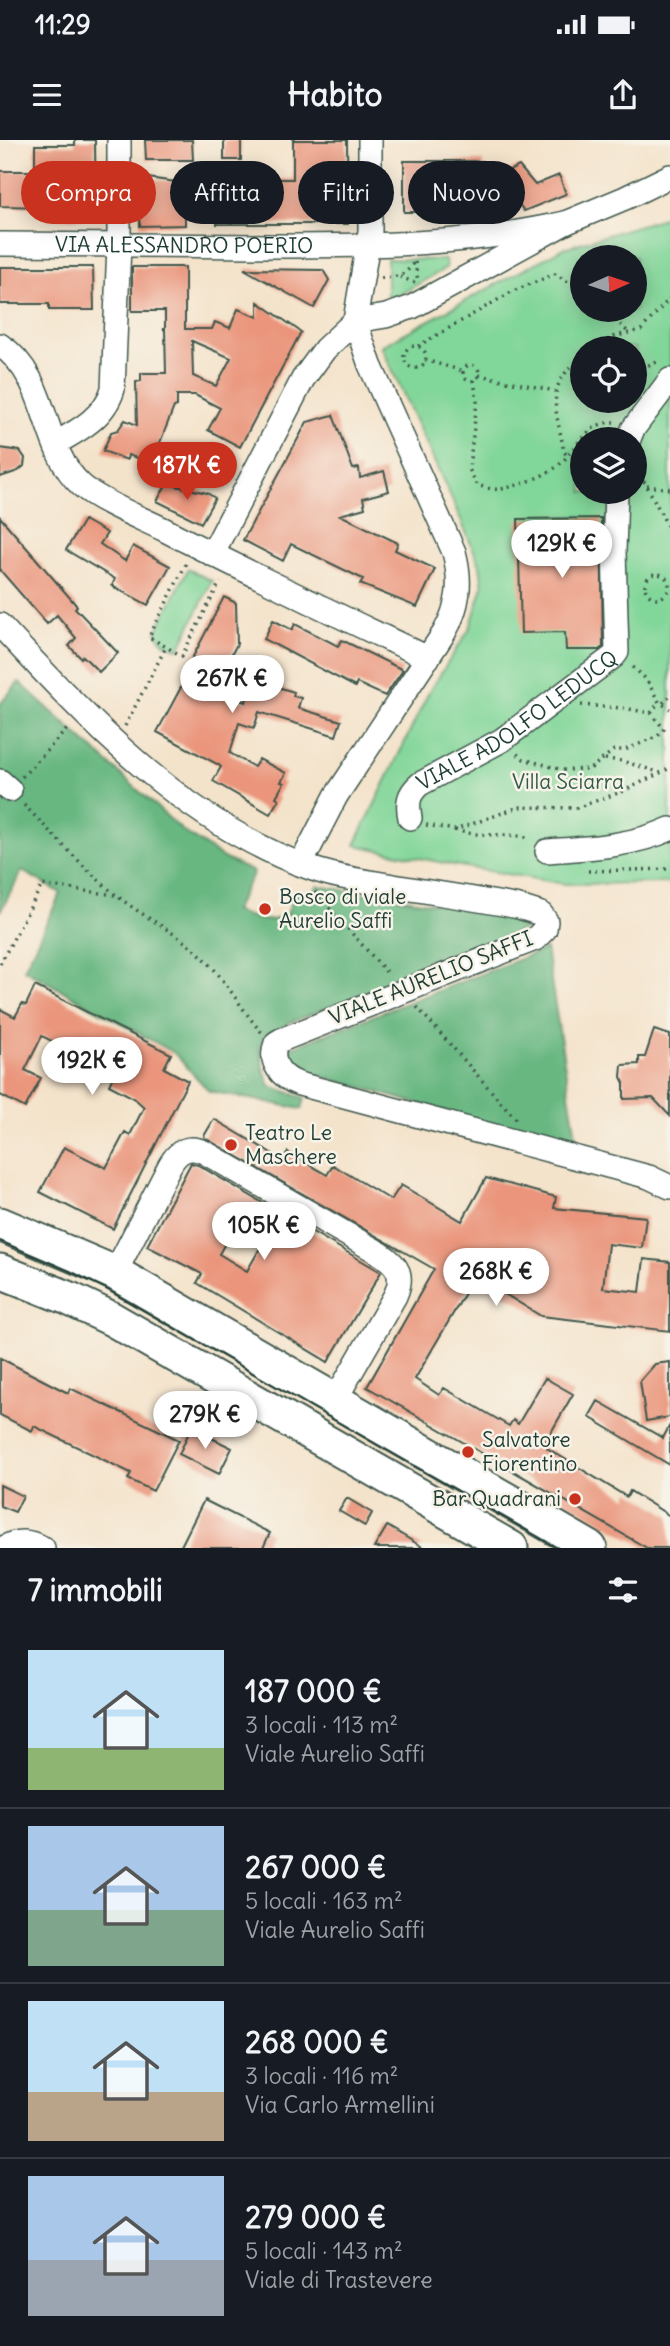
<!DOCTYPE html>
<html lang="it">
<meta charset="utf-8">
<style>
body{margin:0;font-family:Delius,sans-serif;background:#20242c;color:#f1f3f6;height:100vh;display:flex;flex-direction:column;font-size:26px;white-space:nowrap}
*{box-sizing:border-box;margin:0}
p{font-size:23px;color:#9ea1a6}
.icon{flex:none;width:38px;height:38px;fill:none;stroke:currentColor;stroke-width:2;stroke-linecap:round;stroke-linejoin:round}
.map{position:relative;height:1408px;overflow:hidden}
.panel{display:flex;flex-direction:column;background:#171b24;flex:1}
.panel>*{flex:none}
.banner{position:absolute;left:21px;top:21px;width:628px;height:63px;display:flex;gap:14px}
.needle{width:46px;rotate:87deg}
.controls{position:absolute;left:570px;top:105px;display:grid;gap:14px}
.controls a{display:grid;place-items:center;width:77px;height:77px;border-radius:50%;background:#171b24;box-shadow:0 4px 18px #0003;font-size:35px}
.price{position:absolute;translate:-50% -60px;padding:0 16px;border-radius:24px;background:#fff;color:#222;font-size:23px;line-height:46px;filter:drop-shadow(0 2px 4px #0008)}
.price::after{content:'';position:absolute;left:50%;top:42px;width:21px;height:16px;margin-left:-10px;background:inherit;clip-path:polygon(0 0,100% 0,50% 100%)}
.price.selected{background:#c8321e;color:#fff}
ul{padding:0;list-style:none}
li{display:flex;align-items:center;gap:21px;height:175px;padding:0 28px}
li+li{border-top:2px solid #363941}
li span{display:grid;place-items:center;flex:none;width:196px;height:140px;border-radius:0px;color:#555}
li>.icon{margin-inline-start:auto}
span .icon{width:84px;height:84px;fill:#fffc;stroke-width:1}
li b{font-size:30px}
h2{display:flex;justify-content:space-between;align-items:center;height:84px;padding:0 28px;font-size:30px}
.pill{padding:0 24px;border-radius:32px;background:#171b24;box-shadow:0 4px 18px #0003;font-size:24px;line-height:63px}
.pill.selected{background:#c8321e;color:#fff}
.status{display:flex;justify-content:space-between;align-items:center;height:49px;padding:0 35px;background:#171b24;direction:ltr}
.status svg{height:19px;fill:currentColor}
header{display:flex;justify-content:space-between;align-items:center;height:91px;padding:0 28px;background:#171b24;font-size:32px;font-weight:800}
.map>svg:first-child{display:block}
.green{fill:#81d699;stroke:#508a66;stroke-width:2;fill-rule:evenodd}
.forest{fill:#68b781;stroke:#447a5a;stroke-width:2}
.building{fill:#ea957b;fill-rule:evenodd}
.lines{fill:none;stroke-linecap:round;stroke-linejoin:round}
.street-casing{stroke:#3f564b;stroke-width:26}
.secondary-casing{stroke:#3f564b;stroke-width:37}
.path{stroke:#3f564b;stroke-width:3.5;stroke-dasharray:2 5;stroke-linecap:butt}
.street{stroke:#fff;stroke-width:23}
.secondary{stroke:#fff;stroke-width:33}
.tram{stroke:#1f3d34;stroke-width:2}
.poi-dot{fill:#c8321e;stroke:#f7f3e8;stroke-width:2.5}
.labels{text-anchor:middle;stroke-width:5;stroke-linejoin:round;paint-order:stroke}
.street-label{font-size:21px;fill:#1f3d34;stroke:#f7f3e8}
.park-label{font-size:21px;fill:#335c48;stroke:#f7f3e8}
.poi-label{font-size:21px;fill:#1f3d34;stroke:#f7f3e8;text-anchor:start}
</style>
<div class="status"><b>11:29</b><svg viewBox="0 0 49 12"><path d="M0 12V9h3v3zM5 12V6h3v6zM10 12V3h3v9zM15 12V0h3v12zM26 1h20v11H26zM47 4h2v5h-2z"/></svg></div>
<header><svg class="icon" aria-label="menu" viewBox="0 0 24 24"><path d="M4 6h16M4 12h16M4 18h16"/></svg>Habito<svg class="icon" aria-label="share" viewBox="0 0 24 24"><path d="M12 15V3M7 8l5-5 5 5M5 13v7h14v-7"/></svg></header>
<div class="map">
<svg width="670" height="1408" viewBox="0 0 670 1408">
<rect width="100%" height="100%" fill="#f7f3e8"/>
<filter id="ink" filterUnits="userSpaceOnUse"><feTurbulence type="fractalNoise" baseFrequency=".0143" numOctaves="2"/><feDisplacementMap in="SourceGraphic" scale="14" xChannelSelector="R" yChannelSelector="G"/><feConvolveMatrix kernelMatrix="1 2 1 2 8 2 1 2 1" color-interpolation-filters="sRGB"/></filter>
<filter id="wash" filterUnits="userSpaceOnUse"><feTurbulence type="fractalNoise" baseFrequency=".00686" numOctaves="4" result="noise"/><feDisplacementMap in="SourceGraphic" scale="28" xChannelSelector="R" yChannelSelector="G"/><feGaussianBlur stdDeviation="1.57" result="paint"/><feColorMatrix in="noise" values="0 0 0 0 0 0 0 0 0 0 0 0 0 0 0 0 0 1.4 0 .05"/><feComposite in="paint" operator="in"/></filter>
<g filter="url(#wash)">
<rect width="100%" height="100%" fill="#f4e3cb"/>
<path class="green" d="M670,76v667l-105,1 -111,-19 -99,-20 74,-153 41,-64 13,-42 -3,-21 -26,-61 -73,-158 183,-98zM583,117h52v53h-52zM583,208h52v53h-52zM583,299h52v53h-52z
M387,119l58,1 1,8 -54,31 -5,-2z
M188,429l24,12 -33,68 -15,-6 -8,-11z"/>
<path class="forest" d="M19,542l164,149 42,28 29,13 -20,39c20,7 33,15 53,3l8,-24 14,5 9,-9 204,31 9,3 -1,7 -239,95 -24,13 -7,10 3,22 7,19 35,12 -3,11 -93,-18 -35,-38 -150,-84 37,-76 -39,-22 -22,41v-208z
M546,809l32,200 -286,-81 -6,-6 -1,-8 5,-6z"/>
<g id="blocks">
<path class="building" d="M75,0h20l1,79h-50v-12l-46,-1v-35h35v-26h40z
M145,0h47l1,20h-47z
M224,0h17v20h-17z
M293,0h54l1,84h-131v-20h-32v21l-45,1v-49l136,19 -1,-17h18z
M404,21h79l1,51h-80z
M519,26l16,19 24,-10 7,19 -42,17 -26,-35z
M0,127h93l1,43h-45v-6h-49z
M132,127h53v62h27l3,-7 15,6 8,-19 20,8v-15l43,30 -61,115 -32,-17 12,-22 -25,-13h-18v11l-3,1 -15,38 -10,17 -21,-7 -1,5 -24,-9 8,-19 7,-2 7,-10 12,5 -1,-43 5,-1v-8h25l-1,-43 -2,-1h2v-18h-33zM192,201l39,17 -15,28 -23,-10z
M244,129l79,1 6,10 -15,28z
M333,275l20,54 6,-1 1,10 24,-7 5,20 -26,7 2,10 -25,7 58,28 -3,7 40,19 -18,38 -57,-23 3,-5 -72,-35 -8,17 -40,-21 64,-118z
M0,308l20,3 5,7 -1,8 -6,5 -18,6z
M167,344l40,9 8,5 -14,25 -44,-22z
M0,377l77,89 -2,2 43,45 -19,19 -16,-16 -2,2 -12,-12 7,-8 -19,-23 -10,9 -47,-54z
M601,378l2,129 -4,3h-33l-1,-18 -44,1 -3,-114z
M84,380l23,13 -7,11 25,17 8,-15 37,20 -22,39 -36,-19 3,-7 -49,-29z
M224,457l12,6 1,41 -25,48 34,10 6,-23 42,13 -1,4 8,2 -3,10 43,13 -5,15 -77,-24 -5,16 -15,-5 -9,30 24,14 5,-8 27,14 -5,9 3,1 -8,14 3,2 -9,15 -57,-33 8,-14 -2,-2 -62,-33 29,-54 -3,-2z
M273,480l19,10 3,-6 43,22 4,-6 61,30 -18,26 -28,-13 -2,4 -91,-48z
M35,846l136,68 -7,14 24,13 -75,148 -73,-37 24,-45 42,21 19,-36 5,3 14,-28 -10,-9 -25,-13 6,-12 -73,-37 -17,34 16,8 -16,30 -25,-13v-86l15,8 7,-13 4,1z
M654,890l16,5v81l-17,-18 -29,1v-16l-3,-6 1,-12 17,-1v-7h6z
M214,979l69,41 5,-8 39,23 6,-10 58,35 10,-15 61,36 24,-43 70,19 -2,11 92,9 -4,31 -34,-4 -5,44 37,4 4,-33 26,3v69l-129,-15 -66,-40 -60,103 24,16 5,-7 65,38 4,-6 5,4 27,-46 28,16 -27,47 3,2 -2,5 80,49 3,-6 40,25v32h-23l-280,-161 67,-118 -229,-131 -1,-2z
M191,1023l7,2 183,107 -53,90 -131,-79 5,-9 -55,-28zM241,1075l29,16 -23,40 -28,-17z
M0,1218l68,35 2,-5 109,52 -26,51 -25,-12 3,-6 -97,-47 -2,5 -32,-16z
M670,1222v55l-24,4 -6,-40 15,-17z
M598,1261l65,37 7,-13v40l-81,-48z
M191,1288l41,20 -13,26 -40,-20z
M0,1345l23,11 -8,16 -15,-6z
M347,1358l25,15 -7,13 -26,-15z
M204,1360l66,33 -7,15h-83z
M387,1386l7,4 30,18h-50z"/>
</g>
</g>
<g filter="url(#ink)">
<use href="#blocks" fill-opacity="0" stroke="#3f564b" stroke-width="2"/>
<g class="lines">
<g class="street-casing">
<g id="street">
<path id="s1" d="M0,104c91,1 182,2 272,2 99,0 196,-1 293,-23"/>
<path d="M355,181l31,-5 26,-9 153,-84 60,-25 45,-22"/>
<path d="M0,205c50,33 40,102 81,140 17,16 62,34 84,45 87,45 175,86 263,128"/>
<path d="M629,299l4,-10 37,-49"/>
<path d="M56,303c24,-13 49,-27 57,-54l6,-144v-105"/>
<path d="M212,414l91,-175 22,-30 30,-28"/>
<path d="M0,485c90,97 183,197 310,243 27,10 56,13 83,18 42,7 85,13 126,21l22,7 5,7 -1,8 -10,10 -254,101 -5,3c-8,20 6,35 23,41l350,93 21,10"/>
<path d="M0,641l10,9"/>
<path id="s2" d="M410,678c-3,-15 -2,-24 10,-34l82,-44 112,-84 3,-4 -3,-101 2,-59"/>
<path d="M547,711c41,-3 86,-5 123,-22"/>
<path d="M301,724l35,-68 108,-163c15,-26 18,-51 10,-81l-84,-187 -15,-44 15,-90v-91"/>
<path d="M115,1133l55,-108c8,-14 18,-20 34,-13l177,102c18,12 23,22 14,42l-60,104"/>
<path d="M4,1408c13,-9 25,-7 39,0"/>
</g>
</g>
<g class="secondary-casing">
<path id="secondary" d="M0,1084l115,49 475,275
M0,1131l68,27 44,21 399,229"/>
</g>
<path class="path" d="M415,122l3,20
M400,137l16,6
M381,138c14,-1 25,-2 32,-15
M605,170l23,22
M418,206l95,-55 42,-17 28,17
M404 217a11 11 0 1 1 22 0a11 11 0 1 1-22 0Z
M596,208l16,-11 29,-7 29,-32
M425,220l38,11
M463 233a8 8 0 1 1 16 0a8 8 0 1 1-16 0Z
M635,230l22,-8
M479,235l76,16
M474,240l3,22 -8,67 8,16c7,2 15,5 22,4 15,-1 50,-14 61,-25 16,-15 27,-42 54,-42
M566,314l-2,-2c-7,-42 -22,-66 19,-95
M635,330l12,16 23,45
M647,346l23,3
M186,424l-37,73 33,19 38,-74
M645 446a12 12 0 1 1 24 0a12 12 0 1 1-24 0Z
M633,527l13,12 13,23 11,7
M663,563l7,-7
M651,573l8,-11
M125,586l41,-79
M517,614l7,5 39,11 27,-1 24,-19h11l33,-14 6,-7 -13,-16 -28,-5 -42,-3
M605,619l17,2 36,11
M22,637l48,-51
M24,665c30,30 59,63 92,90 28,23 61,37 87,62 23,23 38,52 59,76
M426,685l29,5 64,-23 57,1 48,-17 46,-23
M455,690c25,8 50,2 75,8
M588,731l82,-2
M315,752l74,83
M0,824l42,-79 73,10
M417,867l99,112"/>
<use href="#street" class="street"/>
<use href="#secondary" class="secondary"/>
<path class="tram" d="M0,1101l70,30 34,17 454,260"/>
</g>
</g>
<g class="poi-dot">
<circle cx="265" cy="769" r="7"/>
<circle cx="231" cy="1005" r="7"/>
<circle cx="468" cy="1312" r="7"/>
<circle cx="575" cy="1359" r="7"/>
</g>
<g class="labels">
<g class="street-label">
<text dy="7" stroke="none"><textPath href="#s1" startOffset="184">VIA ALESSANDRO POERIO</textPath></text>
<text dy="7" stroke="none"><textPath href="#s2" startOffset="154">VIALE ADOLFO LEDUCQ</textPath></text>
<text transform="translate(431 838) rotate(-22)" y="7">VIALE AURELIO SAFFI</text>
</g>
<g class="park-label">
<text x="568" y="649">Villa Sciarra</text>
</g>
<g class="poi-label">
<text x="279" y="764">Bosco di viale<tspan x="279" dy="24">Aurelio Saffi</tspan></text>
<text x="245" y="1000">Teatro Le<tspan x="245" dy="24">Maschere</tspan></text>
<text x="482" y="1307">Salvatore<tspan x="482" dy="24">Fiorentino</tspan></text>
<text x="561" y="1366" text-anchor="end">Bar Quadrani</text>
</g>
</g>
</svg>
<div class="controls">
<a><svg class="needle" viewBox="-14 -14 28 28"><path d="M0-13l5 13h-10z" fill="#e53935"/><path d="M0 13l5-13h-10z" fill="#9ea1a6"/></svg></a>
<a><svg class="icon" aria-label="locate" viewBox="0 0 24 24"><circle cx="12" cy="12" r="6"/><path d="M12 2v4M12 18v4M2 12h4M18 12h4"/></svg></a>
<a><svg class="icon" aria-label="layers" viewBox="0 0 24 24"><path d="M12 4l9 5-9 5-9-5zM3 14l9 5 9-5"/></svg></a>
</div>
<b class="price selected" style="left:187px;top:362px">187K €</b>
<b class="price" style="left:562px;top:440px">129K €</b>
<b class="price" style="left:232px;top:575px">267K €</b>
<b class="price" style="left:92px;top:957px">192K €</b>
<b class="price" style="left:264px;top:1122px">105K €</b>
<b class="price" style="left:496px;top:1168px">268K €</b>
<b class="price" style="left:205px;top:1311px">279K €</b>
<div class="banner">
<a class="pill selected">Compra</a>
<a class="pill">Affitta</a>
<a class="pill">Filtri</a>
<a class="pill">Nuovo</a>
</div>
</div>
<section class="panel">
<h2>7 immobili<svg class="icon" aria-label="filters" viewBox="0 0 24 24"><path d="M4 7h16M4 17h16"/><circle cx="9" cy="7" r="2"/><circle cx="15" cy="17" r="2"/></svg></h2>
<ul>
<li><span style="background:linear-gradient(#bfe0f5 70%,#8fb573 0)"><svg class="icon" aria-label="home" viewBox="0 0 24 24"><path d="M3 11l9-7 9 7M6 9v11h12V9"/></svg></span><div><b>187 000 €</b><p>3 locali · 113 m²</p><p>Viale Aurelio Saffi</p></div></li>
<li><span style="background:linear-gradient(#a9c7e8 60%,#7fa58c 0)"><svg class="icon" aria-label="home" viewBox="0 0 24 24"><path d="M3 11l9-7 9 7M6 9v11h12V9"/></svg></span><div><b>267 000 €</b><p>5 locali · 163 m²</p><p>Viale Aurelio Saffi</p></div></li>
<li><span style="background:linear-gradient(#bfe0f5 65%,#b9a48a 0)"><svg class="icon" aria-label="home" viewBox="0 0 24 24"><path d="M3 11l9-7 9 7M6 9v11h12V9"/></svg></span><div><b>268 000 €</b><p>3 locali · 116 m²</p><p>Via Carlo Armellini</p></div></li>
<li><span style="background:linear-gradient(#a9c7e8 60%,#9aa5b1 0)"><svg class="icon" aria-label="home" viewBox="0 0 24 24"><path d="M3 11l9-7 9 7M6 9v11h12V9"/></svg></span><div><b>279 000 €</b><p>5 locali · 143 m²</p><p>Viale di Trastevere</p></div></li>
</ul>
</section>
